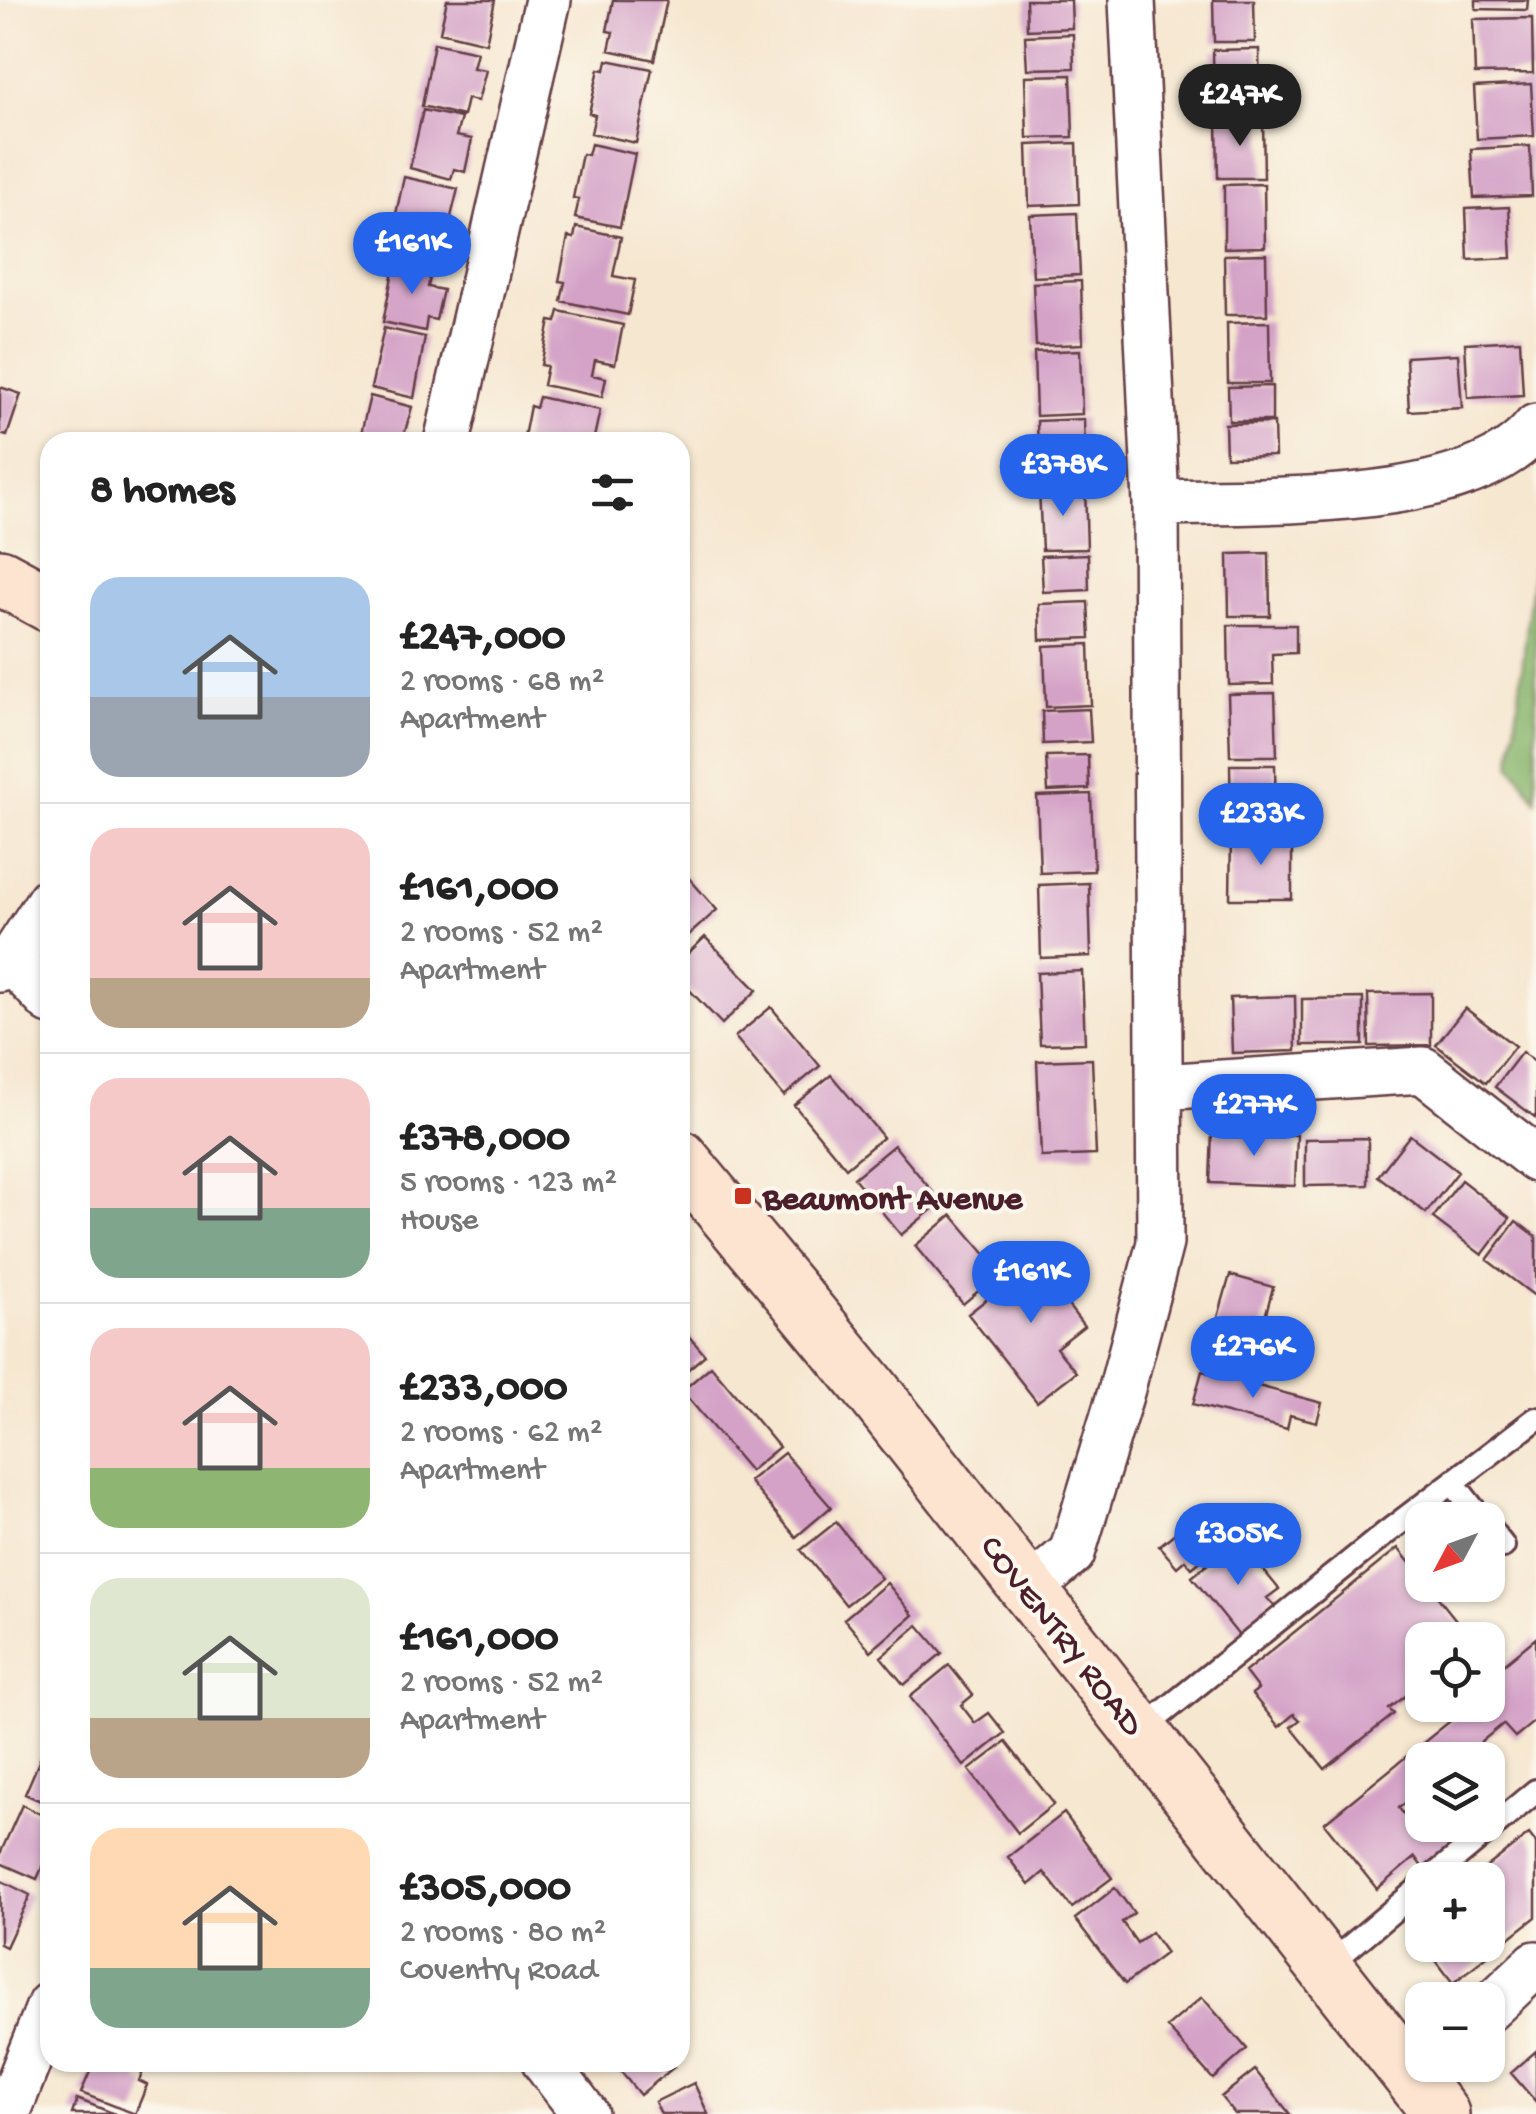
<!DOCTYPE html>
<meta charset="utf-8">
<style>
body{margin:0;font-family:"Gochi Hand",sans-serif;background:#f2f2f2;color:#222;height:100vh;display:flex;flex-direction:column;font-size:38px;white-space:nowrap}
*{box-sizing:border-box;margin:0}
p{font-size:32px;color:#767676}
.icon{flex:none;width:55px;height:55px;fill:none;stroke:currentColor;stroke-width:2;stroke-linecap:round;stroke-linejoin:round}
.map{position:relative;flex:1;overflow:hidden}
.side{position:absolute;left:40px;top:432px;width:650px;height:1640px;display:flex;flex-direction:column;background:#fff;border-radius:30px;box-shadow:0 2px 8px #0004}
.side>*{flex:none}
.needle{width:65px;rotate:229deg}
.controls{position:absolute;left:1405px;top:1502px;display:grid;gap:20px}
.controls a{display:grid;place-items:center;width:100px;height:100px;border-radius:20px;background:#fff;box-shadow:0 2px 8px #0004;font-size:50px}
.price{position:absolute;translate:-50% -85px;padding:0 22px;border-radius:35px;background:#2563eb;color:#fff;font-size:32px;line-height:65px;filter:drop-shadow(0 2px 5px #0008)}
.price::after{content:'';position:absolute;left:50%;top:60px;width:30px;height:22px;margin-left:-15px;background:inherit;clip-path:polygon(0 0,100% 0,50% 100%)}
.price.active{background:#222;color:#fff}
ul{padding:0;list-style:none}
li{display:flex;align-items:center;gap:30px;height:250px;padding:0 50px}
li+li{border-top:2px solid #e0e0e0}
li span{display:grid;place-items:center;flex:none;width:280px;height:200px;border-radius:30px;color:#555}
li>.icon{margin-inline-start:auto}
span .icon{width:120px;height:120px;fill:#fffc;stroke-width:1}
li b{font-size:42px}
h2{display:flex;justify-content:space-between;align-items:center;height:120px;padding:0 50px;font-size:42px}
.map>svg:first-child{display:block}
.forest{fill:#89b66e;stroke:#6a6a4c;stroke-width:2.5}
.building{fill:#d4a2c7}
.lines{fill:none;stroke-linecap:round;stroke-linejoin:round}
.service-casing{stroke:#643d44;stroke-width:28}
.minor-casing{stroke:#643d44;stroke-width:50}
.secondary-casing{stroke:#643d44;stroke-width:60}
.service{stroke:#fff;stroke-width:22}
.minor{stroke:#fff;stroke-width:45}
.secondary{stroke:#fde4d1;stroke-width:55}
.poi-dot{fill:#c8321e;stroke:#fbf7ec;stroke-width:4}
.labels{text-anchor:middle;stroke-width:8;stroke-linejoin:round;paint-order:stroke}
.poi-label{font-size:35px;font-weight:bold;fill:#4a1f2b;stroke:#fbf7ec;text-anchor:start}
.street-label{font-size:35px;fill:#4a1f2b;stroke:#fbf7ec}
</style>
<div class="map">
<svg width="1536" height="2114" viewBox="0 0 1536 2114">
<rect width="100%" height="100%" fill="#fbf7ec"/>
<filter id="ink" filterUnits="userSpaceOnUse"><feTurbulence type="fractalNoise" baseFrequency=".01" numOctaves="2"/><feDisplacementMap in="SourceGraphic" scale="20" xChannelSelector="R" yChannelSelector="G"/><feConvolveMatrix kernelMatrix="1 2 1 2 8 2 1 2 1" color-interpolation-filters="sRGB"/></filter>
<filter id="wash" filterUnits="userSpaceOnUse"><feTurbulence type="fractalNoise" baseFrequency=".0048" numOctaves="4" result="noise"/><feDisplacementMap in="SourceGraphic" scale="40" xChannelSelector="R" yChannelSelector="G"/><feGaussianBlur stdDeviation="2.25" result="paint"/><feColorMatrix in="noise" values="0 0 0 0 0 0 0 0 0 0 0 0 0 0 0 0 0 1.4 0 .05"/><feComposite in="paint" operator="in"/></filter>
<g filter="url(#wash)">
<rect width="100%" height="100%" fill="#f6e7d0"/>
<path class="forest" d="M1536,548v252l-25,-36z"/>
<g id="blocks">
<path class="building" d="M447,0h48l-9,43 -46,-11z
M613,0h54l-13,60 -45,-10 4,-18 -6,-1z
M1026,0h45l1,28 -45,2z
M1213,0h41l1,42h-41z
M1476,0h52l-1,10 -51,-1z
M1532,18l1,55 -58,1 -2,-55z
M1073,34l1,34 -47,1 -2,-33z
M434,43l43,9 -4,16 13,2 -8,31 -11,-2 -4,17 -41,-10z
M1259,49l1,60h-46l-1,-59z
M607,60l45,9 -16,74 -45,-10 4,-18 -6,-2 10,-44 6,1z
M1071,75l2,62 -46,1 -2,-62z
M1531,84l3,52 -57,3 -3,-52z
M423,110l38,8 -5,18 16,3 -7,33 -11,-3 -3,10 -41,-11z
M1217,120h46l1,58h-46z
M1077,143l2,61 -50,2 -2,-61z
M591,144l44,10 -15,73 -45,-9 4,-19 -6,-1 9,-44 6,1z
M1530,146l2,50 -58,2 -3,-49z
M404,177l54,12 -15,60 -16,-4 -3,15 -36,-9z
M1264,184l1,63 -41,1v-63z
M1509,207l3,51 -44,2 -2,-51z
M1077,213l3,62 -47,2 -3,-62z
M576,227l45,10 -8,39 22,4 -7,35 -67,-14 4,-19 -6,-1 9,-44 6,1z
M1266,254l1,61h-42l-1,-60z
M395,261l37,7 -4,19 15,3 -7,30 -9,-2 -2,13 -42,-9z
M1081,281l2,63 -47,2 -3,-63z
M559,311l64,14 -8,39 -20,-4 -3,15 14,3 -4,19 -59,-12 4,-19 -6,-1 9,-44 6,1z
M1269,322l1,61h-42l-1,-60z
M384,328l41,9 -11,61 -43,-10z
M1520,340l3,55 -55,3 -3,-55z
M1080,350l2,64 -46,2 -2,-64z
M1458,354l4,54 -53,3 -3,-54z
M1272,386v35h-43l-1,-34z
M0,387l21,7 -14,42 -7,-2z
M370,396l42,11 -10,35h-43z
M539,397l61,13 -7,32h-70l7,-36 6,2z
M1084,419l2,61 -47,2 -2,-61z
M1274,423l1,33 -49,1 -1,-33z
M1085,487l2,62 -45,1 -3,-61z
M1269,553l1,63h-41l-1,-62z
M1088,554l1,36 -46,2 -2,-36z
M1088,602l2,36 -50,2 -1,-36z
M1228,625h68v28l-24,1 1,30 -44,1z
M1089,644l2,61 -45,2 -2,-61z
M1275,693l2,63h-47l-2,-62z
M1089,709l2,33 -48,2 -1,-33z
M1088,755l1,34 -41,2 -2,-35z
M1230,765h45l1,61h-45z
M1091,794l3,77 -54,2 -3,-77z
M1231,837h61v62h-62z
M687,876l30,34 -37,33v-61z
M1089,883l2,73 -50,2 -2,-73z
M705,937l52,53 -35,34 -42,-44v-19z
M1082,971l3,72 -45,1 -3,-71z
M1431,993v52l-62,1 -1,-52z
M1295,996l1,55 -64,2 -2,-55z
M1363,998v47h-61v-46z
M771,1007l49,59 -36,30 -49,-59z
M1465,1008l50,38 -29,37 -50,-38z
M1522,1052l14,11v55l-41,-31z
M1092,1059l4,96 -55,2 -4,-96z
M831,1075l52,62 -37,31 -52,-63z
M1212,1132l85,3 -2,51 -85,-3z
M1410,1135l48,37 -32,41 -48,-37z
M1368,1138v47l-63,1v-47z
M894,1145l47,57 -40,33 -47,-57z
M1461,1180l49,38 -28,37 -49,-37z
M952,1215l49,57 -38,32 -48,-58z
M1516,1221l20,15v61l-49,-37z
M1044,1254l29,37 -10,8 21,27 -28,22 20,24 -39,30 -69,-88z
M1230,1275l43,12 -16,60 -44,-12z
M680,1326l25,29 -25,21z
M1215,1340l41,11 -8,30 -41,-11z
M711,1366l68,81 -29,24 -68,-80z
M1202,1371l120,32 -5,19 -27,-7 -3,14 -94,-25z
M784,1453l47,54 -35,30 -47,-56z
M1201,1512l24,29 -33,27 -7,-8 -8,7 -18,-21z
M836,1522l45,56 -35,27 -45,-55z
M1238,1539l41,50 -12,9 9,10 -36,29 -48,-60z
M1398,1548l24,30v7h6l44,55h-50v43l-33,26 5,5 -69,55 -34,-42 9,-7 -6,-6 -15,13 -27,-33 6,-5 -13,-17z
M887,1583l26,32 -42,36 -27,-32z
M918,1625l24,28 -38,32 -23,-28z
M1536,1638v82l-21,17 -12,-13 -44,36h-37v29l-23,19 10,13 13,-11v15h18l15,18 -32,25 -8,-11 -38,32 -53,-66 146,-118h18v-28z
M949,1665l24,30 -12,10 14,18 14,-10 16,20 -41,33 -54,-69z
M50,1736v69l-25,-11z
M1006,1742l48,62 -36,29 -49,-63z
M22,1805l28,14v30l-13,30 -37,-16v-9z
M1064,1813l48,65 -40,30 -28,-36 -15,13 -21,-28z
M1529,1834l7,9v74l-28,22 -9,-11 -8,6 9,12 -47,37 -29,-38h64v-65h-18z
M0,1880l30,15 -24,52 -6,-3z
M1115,1888l19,25 -12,9 15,21 14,-11 15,21 -41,31 -50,-65z
M1422,1918v26l-12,-17z
M1202,1997l45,52 -34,30 -46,-52z
M1536,2051v51l-25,-29z
M94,2062h53l-8,19 8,4 -12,29 -54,-21z
M613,2062h57l4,5 -34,28z
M1255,2070l31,39 4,5h-55l-14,-17z
M694,2083l14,31h-47l-6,-12z
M77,2099l38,15h-43z"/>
</g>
</g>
<g filter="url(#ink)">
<use href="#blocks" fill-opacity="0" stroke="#643d44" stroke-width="2.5"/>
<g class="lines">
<g class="service-casing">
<path id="service" d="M1453,1483l29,37
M1488,1527l15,19
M1140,1731l246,-198 150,-114
M1429,1880l107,-89
M1326,1967l96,-81"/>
</g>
<g class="minor-casing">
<path id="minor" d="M447,442l101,-442
M1156,503c100,-4 315,8 380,-76
M11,960l39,41
M0,969l11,-9 39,-60
M1160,1087l263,-17 113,89
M1029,1590l43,-37 49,-161 39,-149 -4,-740 -24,-503
M1488,2009l48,-45
M545,2062l40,52
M7,2114l43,-109"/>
</g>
<g class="secondary-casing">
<path id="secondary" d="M0,577l50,27
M680,1158l187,226 574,730"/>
</g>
<use href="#service" class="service"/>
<use href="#minor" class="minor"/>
<use href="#secondary" class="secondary"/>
</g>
</g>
<rect class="poi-dot" x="733" y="1186" width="20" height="20" rx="5"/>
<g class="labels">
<g class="poi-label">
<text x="763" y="1208">Beaumont Avenue</text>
</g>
<g class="street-label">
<text transform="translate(1064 1634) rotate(52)" y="12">COVENTRY ROAD</text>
</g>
</g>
</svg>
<div class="controls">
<a><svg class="needle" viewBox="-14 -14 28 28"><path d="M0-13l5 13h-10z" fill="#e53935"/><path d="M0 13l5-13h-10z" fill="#767676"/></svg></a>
<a><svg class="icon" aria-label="locate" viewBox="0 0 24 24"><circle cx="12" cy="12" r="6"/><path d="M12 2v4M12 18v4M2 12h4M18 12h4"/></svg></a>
<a><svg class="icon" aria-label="layers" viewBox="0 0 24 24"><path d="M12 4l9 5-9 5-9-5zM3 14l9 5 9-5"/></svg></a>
<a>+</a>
<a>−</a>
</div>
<b class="price active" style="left:1240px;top:149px">£247K</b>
<b class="price" style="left:412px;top:297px">£161K</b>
<b class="price" style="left:1063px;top:519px">£378K</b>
<b class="price" style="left:1261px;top:868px">£233K</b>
<b class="price" style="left:1254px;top:1159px">£277K</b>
<b class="price" style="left:1031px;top:1326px">£161K</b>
<b class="price" style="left:1253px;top:1401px">£276K</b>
<b class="price" style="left:1238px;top:1588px">£305K</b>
<section class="side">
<h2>8 homes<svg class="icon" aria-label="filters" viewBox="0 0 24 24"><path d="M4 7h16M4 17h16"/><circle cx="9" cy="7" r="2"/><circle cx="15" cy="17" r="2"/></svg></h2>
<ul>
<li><span style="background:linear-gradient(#a9c7e8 60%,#9aa5b1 0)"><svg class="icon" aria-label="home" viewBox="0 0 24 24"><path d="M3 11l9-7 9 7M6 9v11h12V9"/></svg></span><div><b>£247,000</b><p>2 rooms · 68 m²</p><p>Apartment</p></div></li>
<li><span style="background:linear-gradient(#f6c9c9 75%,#b9a48a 0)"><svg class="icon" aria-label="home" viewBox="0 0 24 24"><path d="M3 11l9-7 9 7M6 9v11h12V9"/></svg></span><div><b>£161,000</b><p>2 rooms · 52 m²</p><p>Apartment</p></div></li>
<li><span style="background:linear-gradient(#f6c9c9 65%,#7fa58c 0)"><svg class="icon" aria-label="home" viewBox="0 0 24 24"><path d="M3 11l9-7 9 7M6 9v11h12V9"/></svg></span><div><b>£378,000</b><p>5 rooms · 123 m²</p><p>House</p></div></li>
<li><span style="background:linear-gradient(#f6c9c9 70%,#8fb573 0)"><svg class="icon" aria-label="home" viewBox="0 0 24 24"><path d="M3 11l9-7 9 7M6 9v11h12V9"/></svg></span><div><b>£233,000</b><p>2 rooms · 62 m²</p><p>Apartment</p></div></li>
<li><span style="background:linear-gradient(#dfe7d0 70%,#b9a48a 0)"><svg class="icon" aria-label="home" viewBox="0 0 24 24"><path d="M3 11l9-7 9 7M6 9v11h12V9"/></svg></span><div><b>£161,000</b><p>2 rooms · 52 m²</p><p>Apartment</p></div></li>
<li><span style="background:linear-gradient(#ffd9b3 70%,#7fa58c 0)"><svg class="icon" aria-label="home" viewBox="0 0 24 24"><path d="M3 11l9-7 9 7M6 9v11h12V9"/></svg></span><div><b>£305,000</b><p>2 rooms · 80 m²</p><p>Coventry Road</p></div></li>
</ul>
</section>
</div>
